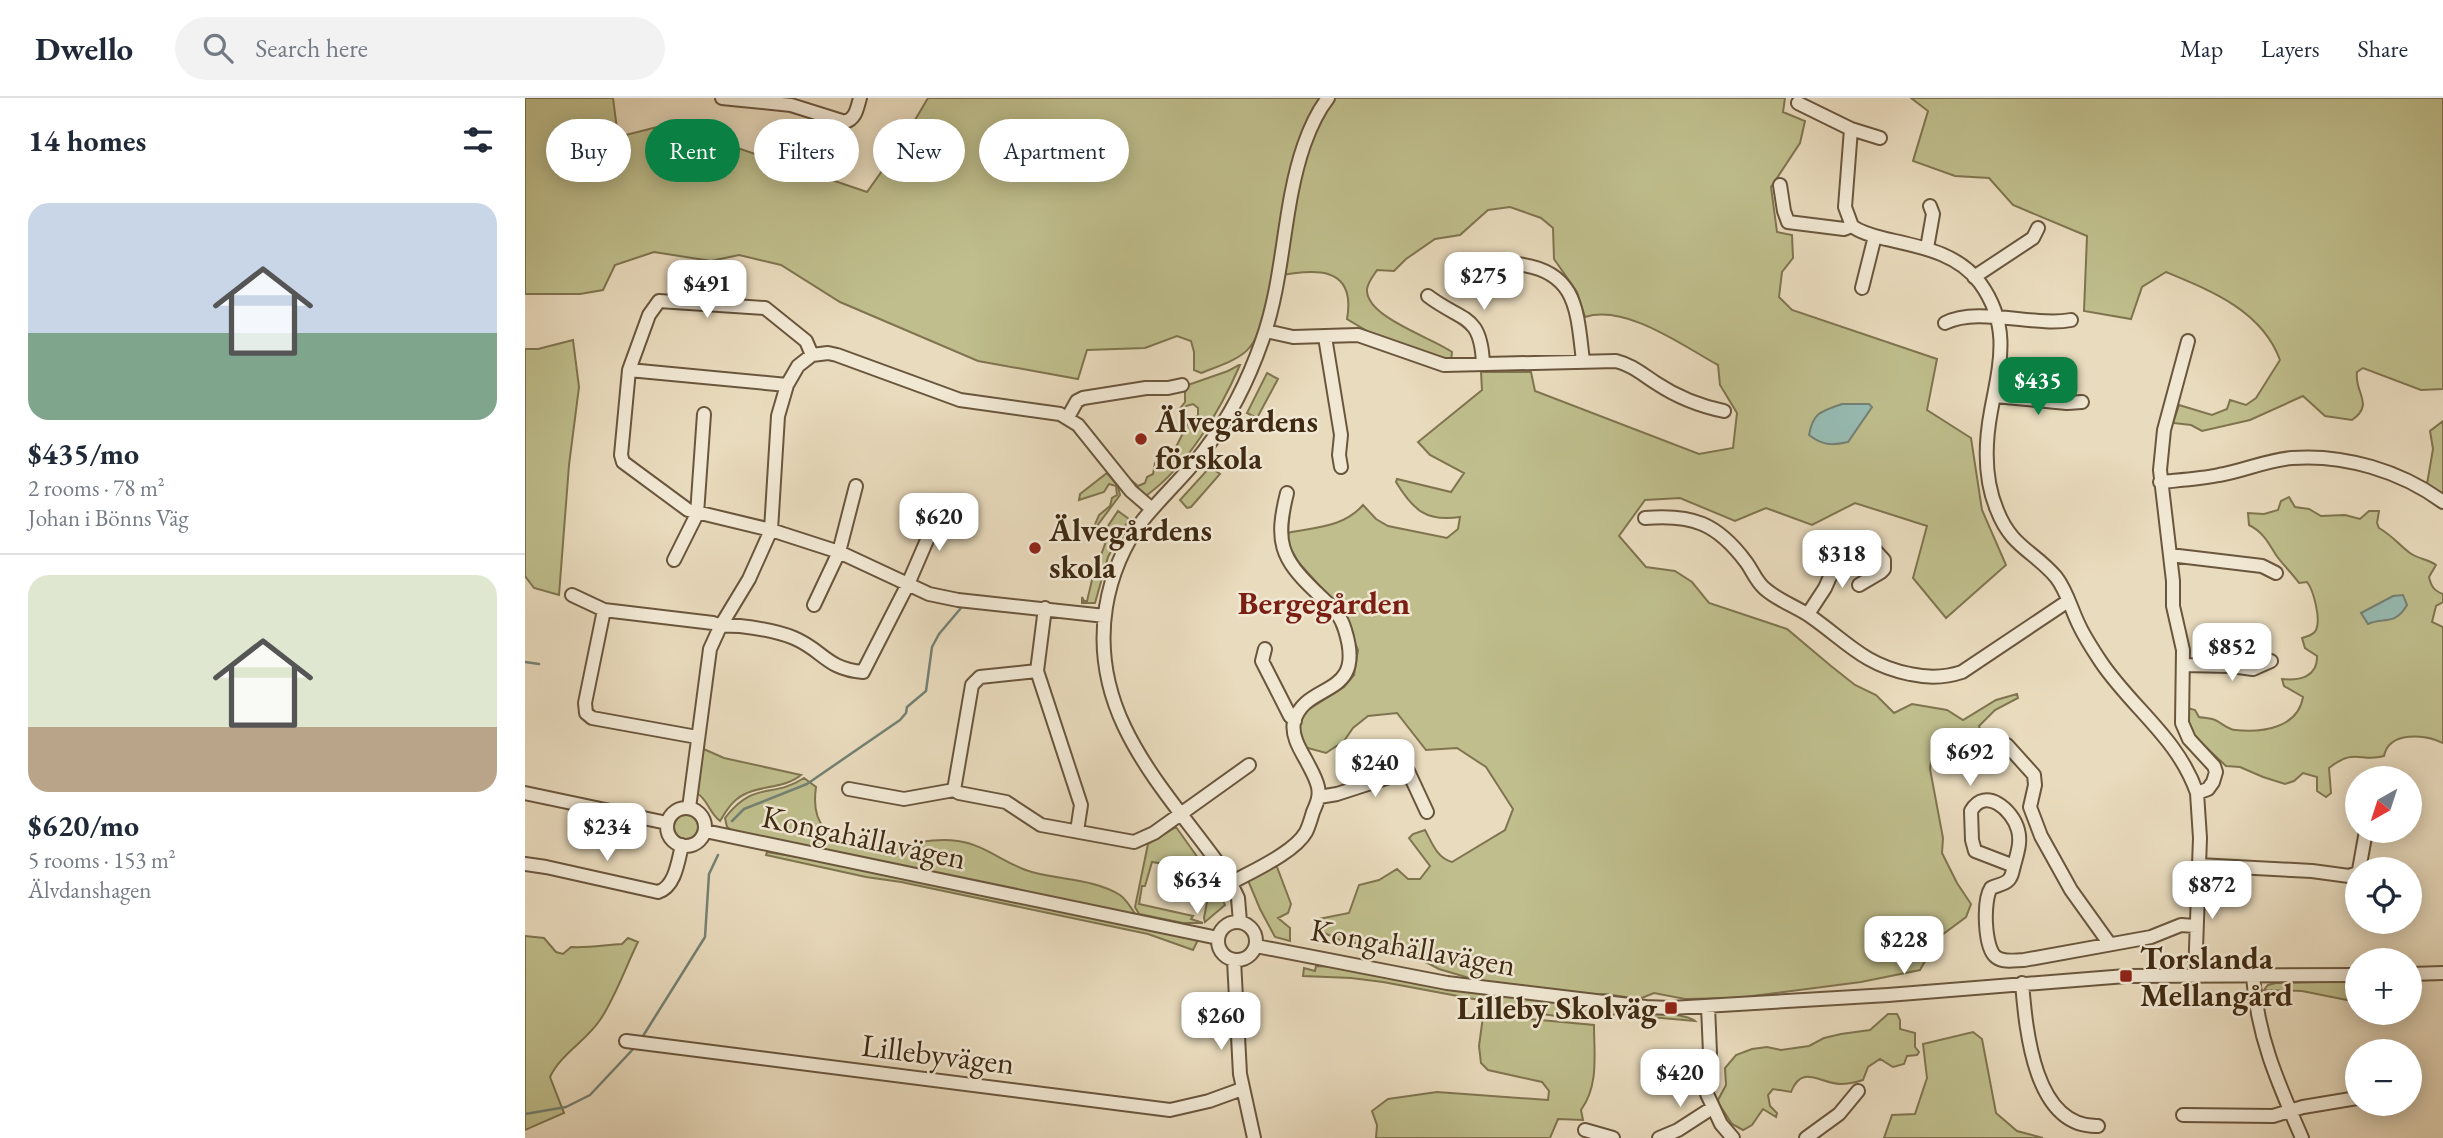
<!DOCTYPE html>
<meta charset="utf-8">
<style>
body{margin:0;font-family:"EB Garamond",serif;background:#f2f2f3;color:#1f2937;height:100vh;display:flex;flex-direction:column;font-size:26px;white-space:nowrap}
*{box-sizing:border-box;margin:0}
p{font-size:23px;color:#747a83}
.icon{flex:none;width:38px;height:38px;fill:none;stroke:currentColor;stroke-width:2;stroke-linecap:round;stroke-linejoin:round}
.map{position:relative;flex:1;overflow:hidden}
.drawer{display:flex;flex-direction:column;background:#fff;width:525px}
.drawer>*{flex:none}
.top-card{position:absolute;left:21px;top:21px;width:665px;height:63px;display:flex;gap:14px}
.needle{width:46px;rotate:219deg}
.fabs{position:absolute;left:1820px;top:668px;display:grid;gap:14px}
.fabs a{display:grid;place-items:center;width:77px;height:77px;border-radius:50%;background:#fff;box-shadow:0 4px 18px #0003;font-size:35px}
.price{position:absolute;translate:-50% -60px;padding:0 16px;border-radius:14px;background:#fff;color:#222;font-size:23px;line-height:46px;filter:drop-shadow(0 2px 4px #0008)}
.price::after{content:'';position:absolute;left:50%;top:42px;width:21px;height:16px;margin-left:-10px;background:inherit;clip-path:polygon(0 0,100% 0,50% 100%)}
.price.current{background:#0b8043;color:#fff}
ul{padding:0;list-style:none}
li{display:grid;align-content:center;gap:14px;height:371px;padding:0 28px}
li+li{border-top:2px solid #e0e1e3}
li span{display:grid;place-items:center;height:217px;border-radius:21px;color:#555}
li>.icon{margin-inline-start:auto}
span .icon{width:126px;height:126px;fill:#fffc;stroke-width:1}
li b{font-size:30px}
h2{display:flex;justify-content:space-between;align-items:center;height:84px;padding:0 28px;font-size:30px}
.chip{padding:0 24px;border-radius:32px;background:#fff;box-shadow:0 4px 18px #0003;font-size:24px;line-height:63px}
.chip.current{background:#0b8043;color:#fff}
header{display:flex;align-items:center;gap:42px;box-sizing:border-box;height:98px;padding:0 35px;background:#fff;border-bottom:2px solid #e0e1e3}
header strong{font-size:33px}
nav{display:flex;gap:38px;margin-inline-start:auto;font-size:24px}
.search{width:490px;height:63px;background:#f2f2f3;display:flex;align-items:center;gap:18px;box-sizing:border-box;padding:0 24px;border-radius:38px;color:#747a83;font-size:26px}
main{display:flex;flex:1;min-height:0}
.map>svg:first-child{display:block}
.green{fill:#bfbe8c;stroke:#7f744f;stroke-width:2}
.water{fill:#97bbb3;stroke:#748173;stroke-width:2}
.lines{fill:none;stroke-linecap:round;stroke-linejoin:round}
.stream{stroke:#748173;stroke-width:2.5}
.minor-casing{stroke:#6a563d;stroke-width:16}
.minor{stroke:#f1e8d4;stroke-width:12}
.poi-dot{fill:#8f2418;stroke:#f1e8d4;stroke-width:2.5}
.labels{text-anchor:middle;stroke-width:5;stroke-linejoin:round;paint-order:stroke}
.poi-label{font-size:32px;font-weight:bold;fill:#3f2a12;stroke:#f1e8d4;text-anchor:start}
.street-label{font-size:32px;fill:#3f2a12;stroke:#f1e8d4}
.neighbourhood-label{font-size:33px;font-weight:bold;fill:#7a1f14;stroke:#f1e8d4}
</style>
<header>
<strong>Dwello</strong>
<div class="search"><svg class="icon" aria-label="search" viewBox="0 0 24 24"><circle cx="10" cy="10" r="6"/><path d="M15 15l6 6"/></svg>Search here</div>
<nav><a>Map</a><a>Layers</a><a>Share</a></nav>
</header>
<main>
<section class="drawer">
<h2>14 homes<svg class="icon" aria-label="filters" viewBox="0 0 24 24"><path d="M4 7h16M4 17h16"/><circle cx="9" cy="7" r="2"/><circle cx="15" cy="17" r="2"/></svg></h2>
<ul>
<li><span style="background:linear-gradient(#c9d6e8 60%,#7fa58c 0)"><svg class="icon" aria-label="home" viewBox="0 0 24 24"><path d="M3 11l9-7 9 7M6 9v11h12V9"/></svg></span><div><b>$435/mo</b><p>2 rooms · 78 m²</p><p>Johan i Bönns Väg</p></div></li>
<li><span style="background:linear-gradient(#dfe7d0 70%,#b9a48a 0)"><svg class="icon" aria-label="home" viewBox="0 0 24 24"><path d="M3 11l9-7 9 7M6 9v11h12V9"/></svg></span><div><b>$620/mo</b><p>5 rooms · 153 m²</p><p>Älvdanshagen</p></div></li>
</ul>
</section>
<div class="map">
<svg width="1918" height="1040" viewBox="0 0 1918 1040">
<rect width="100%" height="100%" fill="#e9dbbd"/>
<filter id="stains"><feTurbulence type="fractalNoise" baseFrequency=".00286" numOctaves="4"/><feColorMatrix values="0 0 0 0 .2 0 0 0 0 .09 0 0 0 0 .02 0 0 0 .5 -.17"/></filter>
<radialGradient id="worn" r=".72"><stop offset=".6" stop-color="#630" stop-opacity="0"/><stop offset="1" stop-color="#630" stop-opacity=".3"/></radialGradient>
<path class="green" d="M0,0h88l5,39 47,-12 20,1 32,15 150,51 32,-45 29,-49h857l-2,14 22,9 -5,22 -29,44 6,45 15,3 1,23 -11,14 -3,25 13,13 145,49 -10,51 44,28 11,72 24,55 -60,53 -33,-40 14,-52 -72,-23 -43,22 -46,-17 -31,13 -55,-23 -35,2 -26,36 27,31 29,4 17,11 17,21 78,26 44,37 24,19 21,10 18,18 18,-9 35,6 16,10 33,-20 21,-6 1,4 -23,12 -16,16 5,14 11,3 -3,8 5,12 -6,8 -10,2c-21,-14 -25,-27 -50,-12l-1,8 13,69 -1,15 15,30 14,21 -5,13 -28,21 -18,32 -59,12 -124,16 -52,1 -31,-6 -15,6 -34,-5 -27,3 -92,-14 -47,-14 -50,-26h-42l-23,-10 -10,-13 35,-7 10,-28 20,-5 18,-11 11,10h12l10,-13 -21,-28 4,-4 12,-4c7,13 12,28 27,32l53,-32 8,-21 -27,-42 -29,-19 -31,2 -29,-37 -29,3 -15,12 -9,13 -18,12 -22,-6 -7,-19 3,-13 44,-28 10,-12 4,-25 -17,-41 -43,-47 -9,-16 -2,-13c27,-6 56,-5 76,-28l13,14 12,7 59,12 11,-9 2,-12c-34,5 -47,-7 -64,-35l1,-3 54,13 13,-19 -34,-18 -12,-13 64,-52 -1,-18h50l4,19 164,63 34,-6 4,-35 -17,-28 -2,-20c-35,-19 -92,-61 -133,-48l-8,-25 -23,-33 -1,-31 -12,-10 -31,-11 -22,3 -28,25 -25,4 -29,20 -12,12 -17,-1c-3,5 -9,12 -10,19 -2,28 66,49 85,63l-1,9 -79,-27 -25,-15c10,-56 -36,-50 -75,-42 -4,18 -10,56 -22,70 -10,13 -34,20 -49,26l-7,-3v-18l-3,-11 -14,-5 -32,12 -58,2 -9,29 -100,-18 -138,-59 -59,-37 -42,-10 -28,6 -57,-9 -39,13 -12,25 -23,4h-55z
M1386,0h532v291l-22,1 -58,-22 -6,4c-3,21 18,32 -5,48l-27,-4 -22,-20 -53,24 -48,11 -11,-6 -18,-2 6,-18 33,10 15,-6 3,-9 16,5 10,-7 24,-38c-18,-49 -68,-69 -114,-88l-24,15 -11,32 -47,-8 3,-75 -74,-31 -24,-27 -34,-2 -42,-15 15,-50z
M48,242l6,47 -10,78 -10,130 -25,-7 -9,-12v-227h13z
M714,267h1c-20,46 -52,100 -93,130h-4l-12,-8 1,-6 6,5 7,-3 2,-6 6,-3 2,-11 20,-14 13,-26 10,-8v-7l-5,-4 -7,2 -4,6 -3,-2 6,-8v-16l43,-15z
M742,275l11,6 -21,39 -10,-5z
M1918,323v75l-16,-12 6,-35 -3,-18z
M685,369l10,7 -29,33 -4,1 -7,-8z
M582,375l11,13 2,9 -26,35 -1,-1 6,-14 11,-9 2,-8 5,-3 -1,-9 -7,-2 -5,8 -25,8 1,-6z
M1764,399l6,10 14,2 12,7 24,-1 15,4 9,-8h10l-2,12 2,5c14,8 20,17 31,25 8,6 18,6 26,12l-7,12c2,9 5,14 14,17v8l-7,4 -4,16 11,5v116c-18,-9 -54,-12 -59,13 -23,7 -29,-9 -55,12l2,25 -5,4 -9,-6v-14l-14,-4 -9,8 -9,3 -22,-7 -23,-10 -14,-1 -32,-30 -6,-10v-18l7,2 4,7c5,1 11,1 16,3 7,3 12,9 20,10 27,3 63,-2 68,-33l-19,-11 -2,-7c17,2 36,-2 35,-23l-12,-8 -3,-10c5,-2 11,-2 14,-8 5,-10 -2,-39 -9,-48l-8,1c-7,-10 -16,-18 -23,-28 -8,-13 -13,-23 -27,-30l-1,-12 16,1 14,-4 3,-9z
M593,413l11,8 -21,38 -13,46h-13v-6l2,4h3l5,-21 13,-36 -3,-9z
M174,649l25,11 77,17c-18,15 -45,9 -64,24 -8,6 -12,14 -17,22 -11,-8 -12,-21 -22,-27z
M279,680l12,9c-3,21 0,40 21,51 46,23 76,-3 121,3 28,4 48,24 74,31 28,8 63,7 88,23 8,6 11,14 17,21l-402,-84 -8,-5 -2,-9c29,-38 47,-19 79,-40z
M149 729a12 12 0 1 1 24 0a12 12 0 1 1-24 0Z
M651,729l27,38 -10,4 -41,-7 -7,24h-3l-3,18 54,12 -2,3 12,4h-20l-44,-9 -4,-7 13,-63z
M242,754l61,10 370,78 -5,10 -45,-16 -247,-52 -35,-5 -100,-22z
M746,767l6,2 14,37 -3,9 -10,5 12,10v13l-15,-4 -15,-28 -13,-31z
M687,777l13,30 -20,17 -1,-4 6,-32 -4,-6z
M0,838l19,2 12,14 7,2 8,-7c18,1 33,-2 51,-3l6,-6 10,4c-12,24 -23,56 -38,78 -14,21 -40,35 -50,57l14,36 -39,17z
M791,868l20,1c93,17 186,31 280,44 17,2 69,1 79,10l-79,-7 -13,3 -2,-6 -6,8h-17l-73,-10 -26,-9 -96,-18 -32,-4 -48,-2 1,-8 11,3z
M1832,883v21l-55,-11 -38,-1 4,-5 8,-2z
M959,911l25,8 85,8c0,30 5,60 -13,85l2,10 -25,-1 -8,19h-174l1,-13 -5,-14 16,-12 49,-7 111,8 1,-9 -7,-9 -54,-12 -7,-7 -2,-17z
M1363,916h9l3,6v9l15,4v14l4,5 -2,3 -10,1 -3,8 -11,3 -13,-8 -12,8 -5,13c-6,2 -16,4 -23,4 -21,-1 -38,-20 -49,8l-18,-3 -5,6 2,11 7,7 -1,4 -13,-8 -11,16 -9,5 -11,-6 -13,-20 -1,-4 8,-15 -1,-17 11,-13 16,-6 15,-2 14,3 28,-4 15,-8 17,-4 29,-4z
M1448,934l9,7 14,74 21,18 26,7h-159l8,-23 23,-1 12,-36 -4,-34z"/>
<path class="water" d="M1317,306h27l3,3 -24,35c-17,4 -26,3 -39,-7 4,-23 13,-24 33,-31z
M1878,497l4,10c-12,21 -23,12 -39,19l-7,-11 32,-17z"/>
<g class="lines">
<path class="stream" d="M0,564l14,2
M207,723l12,-12 63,-25 93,-64 6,-7 1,-6 19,-16 6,-44 7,-13 22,-26
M118,938l62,-99 4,-63 9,-19
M0,1016l41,-7 24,-12 46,-49"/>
<g class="minor-casing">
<path id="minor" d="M197,0l69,7 54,17c11,-3 12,-14 15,-24
M1273,5l53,26 29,9
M1326,31l-6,78 7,19c9,7 22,10 34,13 35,8 72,14 94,44 31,43 20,80 11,128 -6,32 -7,68 6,99 14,37 37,41 59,67 11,14 15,32 23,48 6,13 14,25 22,37 31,46 77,76 96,131
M1255,87l4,26 4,11 56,7 8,-3
M1402,150l6,-34 -3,-8
M991,166c62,6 61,48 67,97
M1449,179l59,-39 5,-10
M1337,190l13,-52
M903,198c34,26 53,17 55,68
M1420,225c33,-17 89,4 126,-3
M741,233l27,6 65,-2 86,30 172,-4c16,4 26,13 40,22 21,14 44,23 68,28
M800,239l16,98 -2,20 2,12
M1663,243l-24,89 -4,40 13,111v25l10,44 -1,73 7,16 25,27 2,6 -3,10 -5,7 -11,4 3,45 -5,138
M287,257l-6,-14 -41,-33 -106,-7 -10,14 -20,55 -8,85 2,7 65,48 83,20 68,22 90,42 29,6 147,16
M104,272l158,15
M1470,298l72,7 15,-1
M543,319l9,-16 6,-3 63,-10h22l14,-3
M1635,384c20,-2 40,-3 59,-7 24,-4 48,-15 73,-17 52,-4 109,13 151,44
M1120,420c47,-4 72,5 101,44 6,8 10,19 18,26 13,12 31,18 46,28 36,25 54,49 100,58 18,4 34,4 52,-2l106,-71
M1645,457l92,11 14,7
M149,462l23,-46 7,-100
M47,497l32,15 109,13c9,4 17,2 27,3 18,2 37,5 54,12 29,12 32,31 69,34l45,-88 32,-74
M289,507l25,-53 17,-66
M79,512l-19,93 1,10 6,5 105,19
M1283,516l17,-26 16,-36 12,-8 19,3 12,13v9l-3,3 -22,13
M740,551l-3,12 28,55 5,5
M1659,567l47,1 22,3 18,-8
M512,573l44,134 -4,26
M1482,647l27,30 1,10 -5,22 11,29 30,54 38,53
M324,691l55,10 50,-9 5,3 47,9 35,23 93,17 20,-9 95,-68
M429,692l18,-105 8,-8 57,-6 8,-63
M0,695l142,30
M794,699l18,-3 71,-23 19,41
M142 729a19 19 0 1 1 38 0a19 19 0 1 1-38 0Z
M164,710l21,-159 10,-22 29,-48 22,-49 7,-114 9,-31 11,-19 14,-11 16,-2 9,2 123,45 100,14 18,11 53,66 21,18
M180,733l513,107
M0,766l21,3 112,25c17,-5 20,-30 24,-47
M1673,767l114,6 37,5 8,-3
M1489,768l-39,-15 -3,-11 -1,-29c14,-25 42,-1 47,19 3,11 0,21 -3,32 -2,5 -2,12 -5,16 -3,6 -13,7 -19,10 -8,12 -7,60 5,69 8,6 19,3 28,3l127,-23 30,-12 14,1
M1834,772l7,-39
M706,785c21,-12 63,-30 75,-51 3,-6 5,-13 7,-20 4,-9 7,-16 5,-25 -2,-9 -7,-17 -11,-25 -6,-11 -16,-26 -13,-40 11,-42 73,-22 51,-92 -5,-18 -17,-26 -29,-38 -36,-34 -41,-51 -29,-99
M693 843a19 19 0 1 1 38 0a19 19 0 1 1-38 0Z
M715,824l-2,-24 -10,-21c-59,-85 -140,-157 -122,-270 5,-31 18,-63 37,-87 20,-25 44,-46 63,-72 24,-31 43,-70 56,-107 23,-64 20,-132 42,-196 6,-17 13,-33 24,-47
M731,848l191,37 199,24 25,1 217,-13 238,-19 231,-1
M709,862l6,114 14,64
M1885,876l33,-1
M1728,878c4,60 25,107 49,162
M1497,885c4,47 12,145 76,143
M1183,908l2,47 -3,41 14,30 12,14
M101,943l544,69 39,-9 33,-12
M1658,1017l90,1 30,-9 54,-9
M1060,1032l28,8
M1134,1040l19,-8 34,-22
M1281,1040l33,-24 19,-23"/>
</g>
<use href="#minor" class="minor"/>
</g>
<g class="poi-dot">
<circle cx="616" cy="341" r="7"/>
<circle cx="510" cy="450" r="7"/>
<rect x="1594" y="871" width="14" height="14" rx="3.5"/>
<rect x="1139" y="903" width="14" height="14" rx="3.5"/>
</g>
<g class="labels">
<g class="poi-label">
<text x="630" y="334">Älvegårdens<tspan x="630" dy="37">förskola</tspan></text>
<text x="524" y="443">Älvegårdens<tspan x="524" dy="37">skola</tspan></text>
<text x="1615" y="871">Torslanda<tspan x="1615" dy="37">Mellangård</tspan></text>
<text x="1132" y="921" text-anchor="end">Lilleby Skolväg</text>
</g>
<g class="street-label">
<text transform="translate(339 739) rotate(12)" y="11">Kongahällavägen</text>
<text transform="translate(888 849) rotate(10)" y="11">Kongahällavägen</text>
<text transform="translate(413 956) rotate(7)" y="11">Lillebyvägen</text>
</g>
<g class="neighbourhood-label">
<text x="799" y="516">Bergegården</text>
</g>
</g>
<rect width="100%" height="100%" filter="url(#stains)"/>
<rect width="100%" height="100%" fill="url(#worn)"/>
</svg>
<div class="fabs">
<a><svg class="needle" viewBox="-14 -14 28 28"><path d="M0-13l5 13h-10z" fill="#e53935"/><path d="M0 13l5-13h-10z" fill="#747a83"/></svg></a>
<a><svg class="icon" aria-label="locate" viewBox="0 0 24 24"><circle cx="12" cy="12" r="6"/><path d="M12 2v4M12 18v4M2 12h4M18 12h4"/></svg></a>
<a>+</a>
<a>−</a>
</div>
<b class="price" style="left:959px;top:214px">$275</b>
<b class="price" style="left:182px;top:222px">$491</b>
<b class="price current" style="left:1513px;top:319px">$435</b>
<b class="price" style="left:414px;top:455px">$620</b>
<b class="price" style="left:1317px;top:492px">$318</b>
<b class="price" style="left:1707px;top:585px">$852</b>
<b class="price" style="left:1445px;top:690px">$692</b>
<b class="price" style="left:850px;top:701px">$240</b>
<b class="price" style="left:82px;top:765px">$234</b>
<b class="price" style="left:672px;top:818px">$634</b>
<b class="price" style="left:1687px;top:823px">$872</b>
<b class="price" style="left:1379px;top:878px">$228</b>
<b class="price" style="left:696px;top:954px">$260</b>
<b class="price" style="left:1155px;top:1011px">$420</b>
<div class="top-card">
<a class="chip">Buy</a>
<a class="chip current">Rent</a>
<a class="chip">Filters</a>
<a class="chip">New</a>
<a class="chip">Apartment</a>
</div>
</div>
</main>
